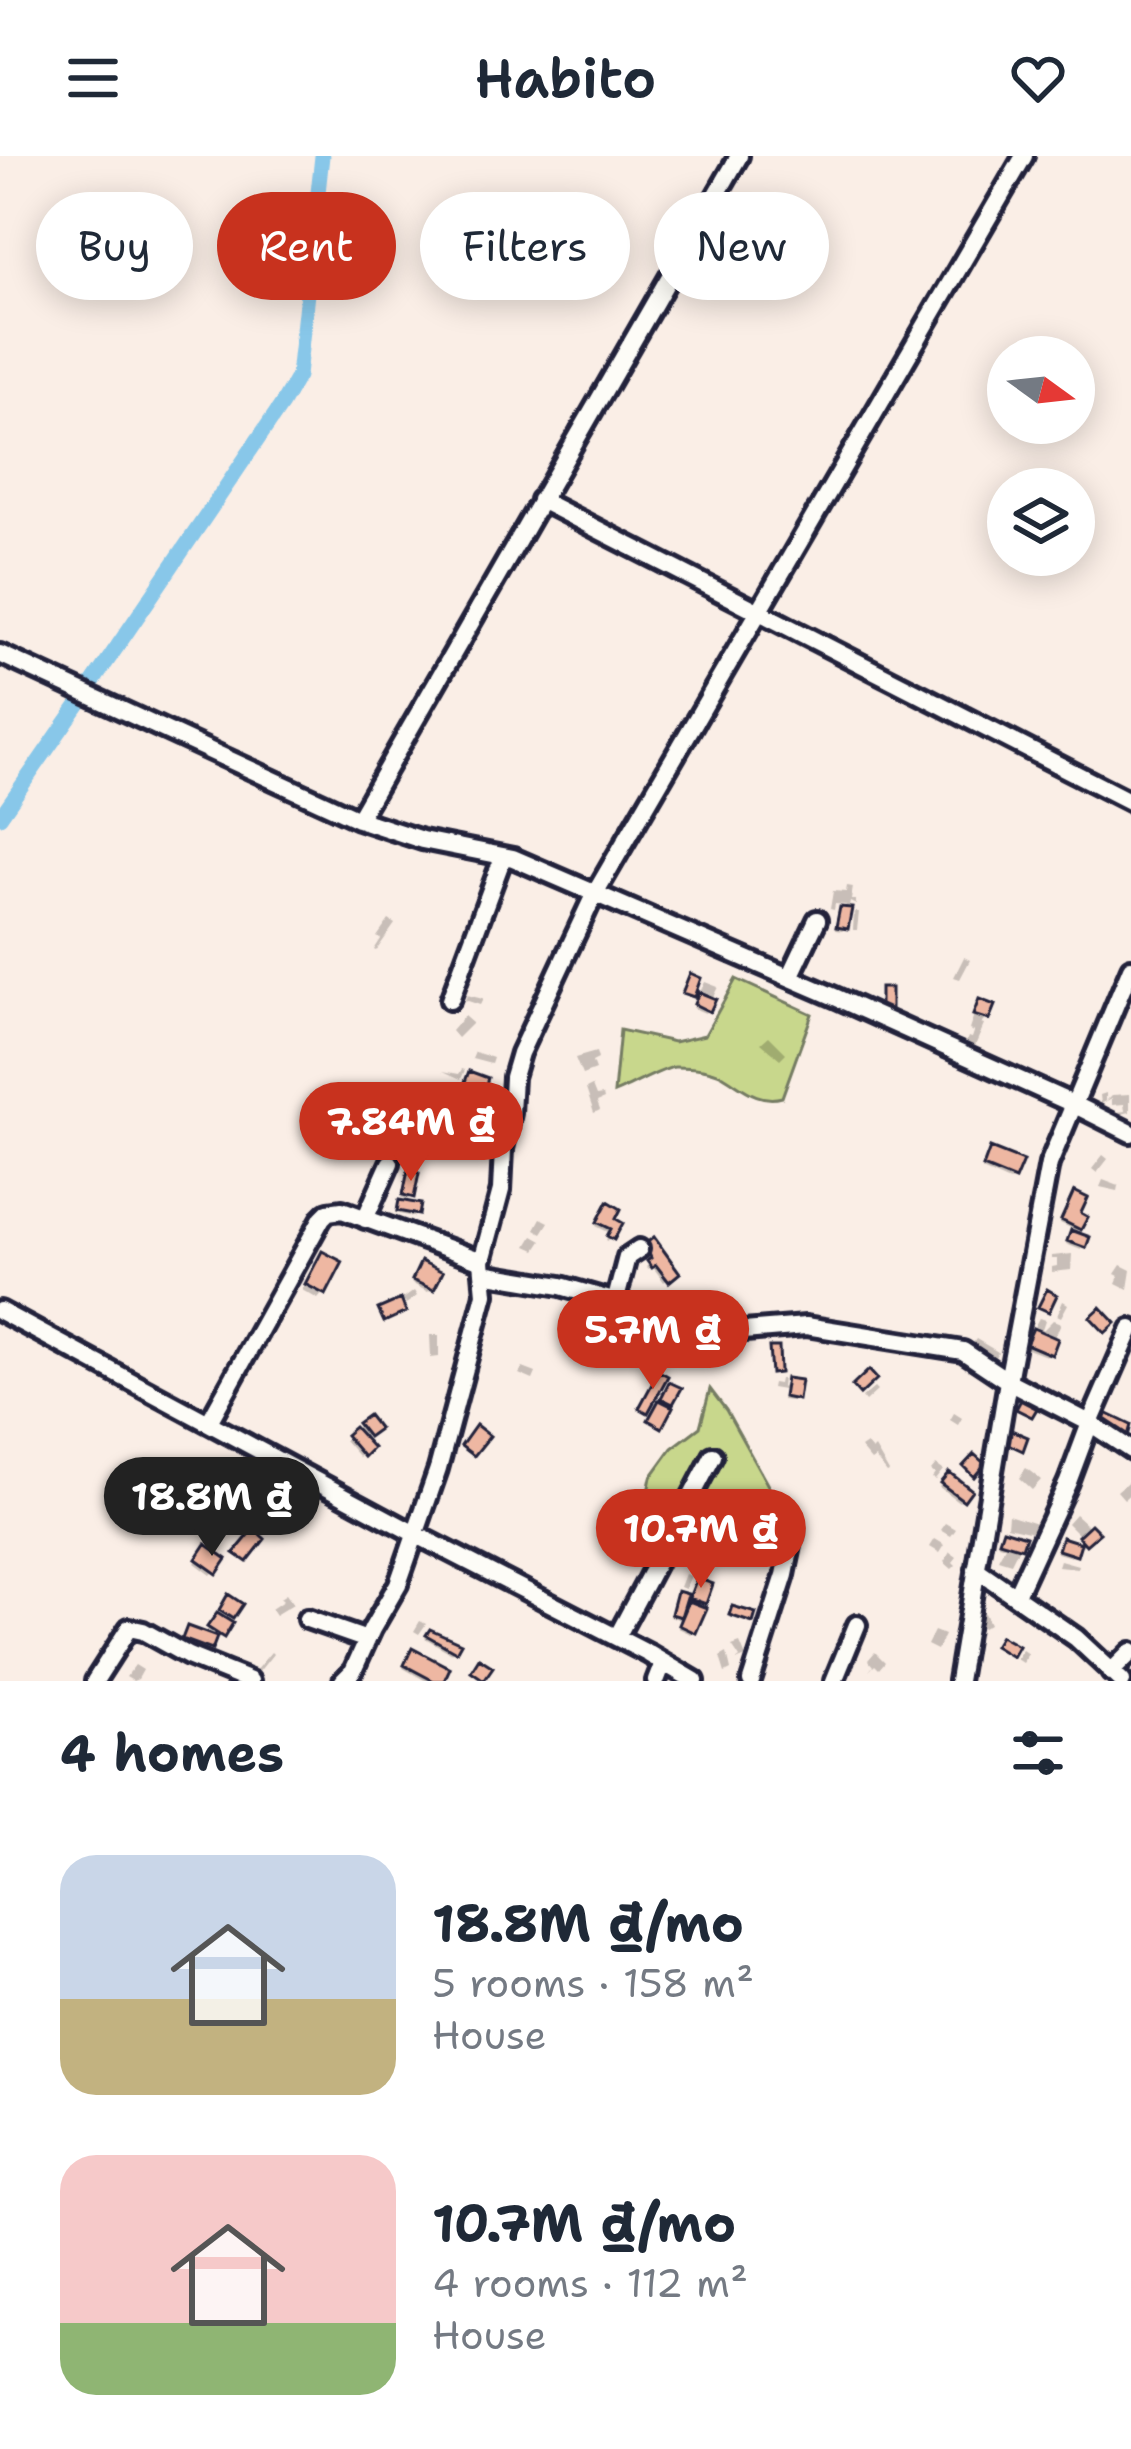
<!DOCTYPE html>
<meta charset="utf-8">
<style>
body{margin:0;font-family:"Shantell Sans",sans-serif;background:#f6f6f7;color:#1f2937;height:100vh;display:flex;flex-direction:column;font-size:45px;white-space:nowrap}
*{box-sizing:border-box;margin:0}
p{font-size:39px;color:#747a83}
.icon{flex:none;width:66px;height:66px;fill:none;stroke:currentColor;stroke-width:2;stroke-linecap:round;stroke-linejoin:round}
.map{position:relative;height:1525px;overflow:hidden}
.details{display:flex;flex-direction:column;background:#fff;flex:1}
.details>*{flex:none}
.top-card{position:absolute;left:36px;top:36px;width:1059px;height:108px;display:flex;gap:24px}
.needle{width:78px;rotate:105deg}
.controls{position:absolute;left:987px;top:180px;display:grid;gap:24px}
.controls a{display:grid;place-items:center;width:108px;height:108px;border-radius:50%;background:#fff;box-shadow:0 6px 30px #0003;font-size:60px}
.price{position:absolute;translate:-50% -102px;padding:0 27px;border-radius:42px;background:#c8321e;color:#fff;font-size:39px;line-height:78px;filter:drop-shadow(0 3px 6px #0008)}
.price::after{content:'';position:absolute;left:50%;top:72px;width:36px;height:27px;margin-left:-18px;background:inherit;clip-path:polygon(0 0,100% 0,50% 100%)}
.price.current{background:#222;color:#fff}
ul{padding:0;list-style:none}
li{display:flex;align-items:center;gap:36px;height:300px;padding:0 60px}
li span{display:grid;place-items:center;flex:none;width:336px;height:240px;border-radius:36px;color:#555}
li>.icon{margin-inline-start:auto}
span .icon{width:144px;height:144px;fill:#fffc;stroke-width:1}
li b{font-size:51px}
h2{display:flex;justify-content:space-between;align-items:center;height:144px;padding:0 60px;font-size:51px}
.pill{padding:0 42px;border-radius:54px;background:#fff;box-shadow:0 6px 30px #0003;font-size:42px;line-height:108px}
.pill.current{background:#c8321e;color:#fff}
header{display:flex;justify-content:space-between;align-items:center;height:156px;padding:0 60px;background:#fff;font-size:54px;font-weight:600}
.map>svg:first-child{display:block}
.green{fill:#c8d78c;stroke:#757c64;stroke-width:3}
.shadow{fill:#0003;fill-rule:evenodd}
.lines{fill:none;stroke-linecap:round;stroke-linejoin:round}
.canal{stroke:#88c7e9;stroke-width:15}
.building{fill:#eeb7a2;stroke:#22223b;stroke-width:3}
.minor-casing{stroke:#22223b;stroke-width:26}
.minor{stroke:#fdfcf7;stroke-width:16}
</style>
<header><svg class="icon" aria-label="menu" viewBox="0 0 24 24"><path d="M4 6h16M4 12h16M4 18h16"/></svg>Habito<svg class="icon" aria-label="heart" viewBox="0 0 24 24"><path d="M12 20l-8-8c-3-5 5-10 8-4 3-6 11-1 8 4z"/></svg></header>
<div class="map">
<svg width="1131" height="1525" viewBox="0 0 1131 1525">
<rect width="100%" height="100%" fill="#faeee6"/>
<filter id="ink" filterUnits="userSpaceOnUse"><feTurbulence type="fractalNoise" baseFrequency=".00833" numOctaves="2"/><feDisplacementMap in="SourceGraphic" scale="24" xChannelSelector="R" yChannelSelector="G"/><feConvolveMatrix kernelMatrix="1 2 1 2 8 2 1 2 1" color-interpolation-filters="sRGB"/></filter>
<g filter="url(#ink)">
<path class="green" d="M736,823l76,35 -30,83c-24,7 -41,-11 -60,-22 -12,-6 -33,-8 -47,-8 -10,0 -47,21 -61,26l6,-63 54,12 31,-7z
M710,1233l16,21 50,90 -79,3 -50,-6 4,-20 21,-29 28,-21z"/>
<path class="shadow" d="M847,730l6,1 -2,13h5v5l-6,-3 -5,26 -3,3 -7,-1 3,-17 8,-8 -11,-1 -1,6 -4,-1 3,-18 13,1z
M854,756h5l-2,18h-4z
M389,764l6,4 -19,27 -2,-1 7,-11 -4,-2z
M964,801l6,3 -10,19 -6,-2z
M705,826l13,5 -13,26 -12,-5 10,-15 -3,-1z
M467,839l16,4 -3,6 -15,-5z
M977,849l9,14 -5,5 3,1 -9,21 -9,-4 2,-5 4,1 2,-6 -5,-2z
M464,860l8,7 -15,15 -6,-7z
M769,880l17,17 -6,6 -19,-16z
M475,896l18,6 -2,6 -19,-5z
M596,896l2,7 -6,3 3,8 -13,5 -7,-17z
M462,913l3,1 -4,9 -18,-8 16,3z
M592,930l4,10 7,-1 1,4 -7,3 3,8 -6,3 -8,-24z
M1106,937v8l6,-6 18,-1v18l-21,5 1,-4 15,-2 -1,-7 -12,1v-7l-11,6 -1,-9z
M988,998l24,25 -3,3 -27,-12z
M1103,999l5,4 -11,14 -5,-4z
M409,1018l2,22 -8,8 13,10 -3,3 -18,-4 2,-7 8,-8h-4z
M1103,1024l16,6 -1,5 -18,-4z
M1072,1042l7,30 -6,6 11,13 -3,3 -15,-6 9,-14 -15,-7z
M605,1052l12,2 -9,31 -2,-1 4,-7 -14,-7z
M541,1062l8,4 -7,11 -7,-4z
M533,1080l9,5 -6,9 -9,-4z
M653,1086l23,30 -12,10 -12,-16 -4,3 -2,-2 4,-4 -6,-14z
M1072,1098l-1,16 -19,2v-5l5,-1v-7h-5v-3z
M317,1104l6,33 -5,6 -16,-9z
M1121,1109l10,5 -3,19 -12,-6 3,-7 -4,-2z
M419,1111l12,22 -3,3 -17,-9z
M414,1135l3,5 -11,8 -4,-4z
M1063,1145l5,3 -7,13 -4,-2z
M1039,1162l6,2 -4,12 12,-12 8,3 -15,33 -21,-8 5,-13 7,-7 -3,-1z
M430,1179h9v22l-8,1z
M976,1183l22,13 -3,5 -17,-10 -3,5 -6,-3z
M523,1212l13,5 -3,7 -14,-6z
M779,1223h3l-1,9 7,-7 7,17 -3,3 -10,-1 1,-10 -12,-2 1,-5 6,1z
M874,1232l3,3 -12,11 -3,-4z
M954,1257l8,5 -4,7 -8,-5z
M359,1269l16,4 -14,10 8,9 -10,9 -15,-17z
M866,1288l6,7 3,-3 14,24 -2,1 -12,-15 -4,3 -11,-13z
M936,1309l7,5 -8,10 -3,-2 3,-4 -4,-3z
M1026,1312l15,12 -9,10 -13,-12z
M949,1320l19,15 -9,11 -20,-15z
M1131,1323v14l-7,6 -7,-8z
M1008,1358l28,9 -3,9 -26,-6z
M1075,1358l21,19 -14,13 -4,-3 -7,14 -14,-4 3,-9h15l6,-7 -14,-14z
M946,1367l10,6 -5,7 -10,-6z
M725,1377l13,10 -7,7 14,-1v3l-20,3v-4l5,-5 -8,1v-10z
M1001,1379l18,12 -8,16 -13,-4 7,-13 -7,-2z
M935,1383l10,6 -5,8 -10,-6z
M207,1392l16,12 -12,15 -16,-12z
M950,1396l7,5 -4,5 3,3 -4,4 -8,-7z
M1060,1404l18,5 -1,3 -19,-2z
M685,1418l6,2 -6,13 -5,-2z
M697,1425l6,21 -5,6 -4,23 -3,3 -13,-6 3,-8 -12,-4 6,-18 3,-3 11,3zM683,1443l9,3 -14,14z
M286,1438l7,10 -18,11 -4,-6 12,-8 -3,-3z
M226,1445l5,16 -5,5 -5,14 -3,3 -4,-3 -8,16 -25,-10 4,-10 19,3z
M984,1457l5,11 -7,4 -7,-10z
M420,1465l6,3 -7,10 -5,-3z
M934,1475l10,4 -7,15 -10,-5z
M430,1476l23,18 -2,3 -26,-15z
M740,1487l6,14 -10,4 4,-3 -8,-12z
M1022,1494l6,4 -6,9 -6,-4z
M271,1496l2,2 -15,19 -3,-2z
M875,1496l10,10 -6,7 -4,-4 -6,6 4,-5 -5,-6z
M727,1497l4,17 -6,3 -5,-16z
M410,1499l36,14 -6,12h-14l-23,-13z
M135,1509l8,5 -5,9 -5,2 -7,-4z"/>
<g class="lines">
<path class="canal" d="M87,535l195,-287 16,-28 24,-220
M0,661l83,-119"/>
</g>
<path class="building" d="M840,751l12,1 -4,21 -12,-2z
M690,817l11,5 -7,19 -12,-4z
M880,832h11v22h-11z
M699,836l17,7 -6,13 -16,-8z
M979,843l16,6 -6,15 -16,-5z
M469,915l19,7 -4,12 -10,-4 -1,4 -10,-3z
M990,992l33,13 -8,19 -32,-13z
M408,1014l11,3 -5,25 -11,-3z
M1074,1035l14,7 -7,15 7,4 -7,13 -20,-10z
M399,1044l22,4 -2,11 -22,-4z
M608,1045l13,8 -5,10 7,4 -9,17 -7,-4 4,-7 -14,-7z
M1071,1074l19,7 -4,11 -19,-7z
M654,1081l26,36 -11,9 -13,-17 -4,3 -5,-7 4,-3 -6,-14z
M322,1095l21,11 -17,33 -21,-11z
M421,1105l22,11 -9,18 -22,-10z
M1047,1133l10,6 -8,17 -11,-5z
M401,1143l5,13 -22,10 -6,-13z
M1101,1151l15,16 -11,10 -15,-16z
M1033,1172l25,11 -6,16 -26,-11z
M769,1191h10l1,26 -9,1z
M869,1214l8,9 -17,16 -8,-9z
M659,1215l9,5 -20,37 -9,-5z
M786,1222l15,2 -3,20 -15,-3z
M669,1226l13,6 -9,16 -12,-6z
M1022,1242l16,9 -6,10 -16,-8z
M659,1244l14,7 -11,21 -14,-8z
M1106,1257l25,12 -4,15 -28,-12z
M368,1259l11,14 -11,8 -11,-14z
M476,1269l14,11 -16,20 -13,-10z
M354,1271l19,21 -9,9 -19,-22z
M1011,1274l17,7 -5,14 -17,-8z
M974,1298l11,10 -11,13 -11,-11z
M949,1316l23,18 -8,11 -24,-18z
M1091,1368l9,9 -14,12 -8,-9z
M254,1373l11,10 -18,23 -13,-9z
M1003,1373l23,7 -4,12 -23,-7z
M740,1374l1,14 -17,1v-14z
M1062,1381l19,6 -4,13 -19,-6z
M206,1388l21,15 -10,15 -21,-15z
M697,1422l16,6 -7,20 -17,-6z
M677,1435l11,3 -7,23 -10,-3z
M228,1438l15,10 -10,15 -14,-9z
M689,1445l18,7 -11,25 -17,-8z
M732,1450l24,7 -3,10 -24,-8z
M217,1457l16,10 -9,15 -17,-11z
M187,1470l30,11 -5,13 -30,-11z
M430,1473l31,14 -5,9 -30,-17z
M1000,1480l18,10 -6,11 -18,-11z
M412,1492l38,20 -6,13h-10l-30,-16z
M479,1502l14,9 -9,13 -13,-9z"/>
<g class="lines">
<g class="minor-casing">
<path id="minor" d="M540,344l591,302
M0,498l358,165 64,21 91,18 324,140 236,106 58,29
M358,663l381,-663
M790,821l27,-57
M450,844l53,-143
M365,1063l25,-56
M483,1117l78,13 52,15 3,-2 11,-42 12,-8
M0,1155l417,224 232,119 46,27
M707,1178l99,-8 157,25 45,30 82,42 41,27
M209,1266l113,-204 6,-6 14,-2 140,51
M976,1413l100,69 46,43
M1016,1439l52,-113 22,-59 41,-94
M307,1463l60,21
M617,1481l96,-181
M1111,1516l20,-20
M95,1525l34,-53 14,3 45,25 62,25
M343,1525l10,-10 19,-42 26,-45 40,-115 47,-175 -3,-33 19,-71 2,-41 8,-36 2,-36 7,-24 74,-158 430,-739
M656,1525l7,-18
M751,1525l34,-106 9,-44
M834,1525l23,-56
M958,1525l50,-300 41,-217 82,-196"/>
</g>
<use href="#minor" class="minor"/>
</g>
</g>
</svg>
<div class="controls">
<a><svg class="needle" viewBox="-14 -14 28 28"><path d="M0-13l5 13h-10z" fill="#e53935"/><path d="M0 13l5-13h-10z" fill="#747a83"/></svg></a>
<a><svg class="icon" aria-label="layers" viewBox="0 0 24 24"><path d="M12 4l9 5-9 5-9-5zM3 14l9 5 9-5"/></svg></a>
</div>
<b class="price" style="left:411px;top:1028px">7.84M ₫</b>
<b class="price" style="left:653px;top:1236px">5.7M ₫</b>
<b class="price current" style="left:212px;top:1403px">18.8M ₫</b>
<b class="price" style="left:701px;top:1435px">10.7M ₫</b>
<div class="top-card">
<a class="pill">Buy</a>
<a class="pill current">Rent</a>
<a class="pill">Filters</a>
<a class="pill">New</a>
</div>
</div>
<section class="details">
<h2>4 homes<svg class="icon" aria-label="filters" viewBox="0 0 24 24"><path d="M4 7h16M4 17h16"/><circle cx="9" cy="7" r="2"/><circle cx="15" cy="17" r="2"/></svg></h2>
<ul>
<li><span style="background:linear-gradient(#c9d6e8 60%,#c2b280 0)"><svg class="icon" aria-label="home" viewBox="0 0 24 24"><path d="M3 11l9-7 9 7M6 9v11h12V9"/></svg></span><div><b>18.8M ₫/mo</b><p>5 rooms · 158 m²</p><p>House</p></div></li>
<li><span style="background:linear-gradient(#f6c9c9 70%,#8fb573 0)"><svg class="icon" aria-label="home" viewBox="0 0 24 24"><path d="M3 11l9-7 9 7M6 9v11h12V9"/></svg></span><div><b>10.7M ₫/mo</b><p>4 rooms · 112 m²</p><p>House</p></div></li>
</ul>
</section>
